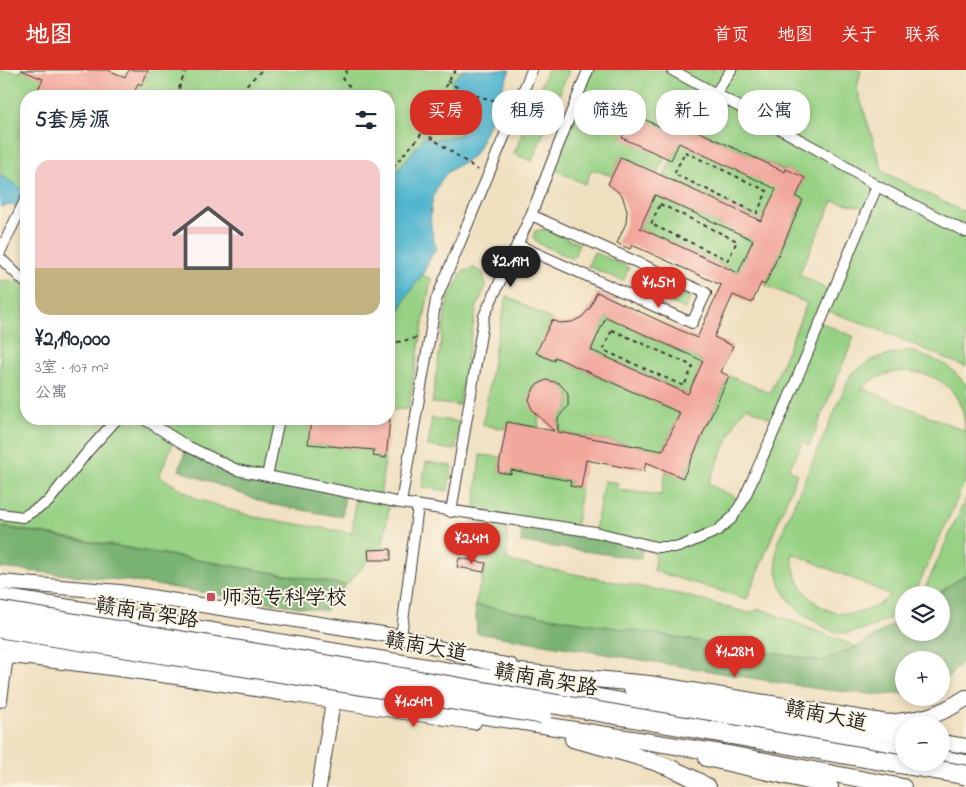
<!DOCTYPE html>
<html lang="zh">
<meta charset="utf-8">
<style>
body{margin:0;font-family:"Indie Flower","LXGW WenKai TC",sans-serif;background:#f2f2f3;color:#1f2937;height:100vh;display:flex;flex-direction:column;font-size:19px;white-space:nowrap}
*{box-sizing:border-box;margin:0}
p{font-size:16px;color:#747a83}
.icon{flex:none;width:28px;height:28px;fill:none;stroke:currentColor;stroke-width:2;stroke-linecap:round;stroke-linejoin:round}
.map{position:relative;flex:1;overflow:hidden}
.side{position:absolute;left:20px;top:20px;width:375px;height:335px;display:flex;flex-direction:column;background:#fff;border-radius:20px;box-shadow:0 2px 8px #0003}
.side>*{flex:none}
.guide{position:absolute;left:410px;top:20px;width:475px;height:45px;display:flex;gap:10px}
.buttons{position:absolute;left:895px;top:516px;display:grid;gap:10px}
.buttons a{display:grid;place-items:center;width:55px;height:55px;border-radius:50%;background:#fff;box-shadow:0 2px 8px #0003;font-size:25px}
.price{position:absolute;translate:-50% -42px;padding:0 11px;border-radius:18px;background:#d93025;color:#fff;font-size:16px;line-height:32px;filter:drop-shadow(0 1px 2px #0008)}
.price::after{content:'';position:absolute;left:50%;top:30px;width:15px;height:11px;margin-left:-8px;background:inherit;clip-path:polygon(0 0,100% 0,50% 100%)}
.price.on{background:#222;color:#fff}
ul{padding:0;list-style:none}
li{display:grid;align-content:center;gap:10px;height:265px;padding:0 15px}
li span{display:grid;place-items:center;height:155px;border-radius:15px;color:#555}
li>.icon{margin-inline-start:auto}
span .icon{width:90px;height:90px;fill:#fffc;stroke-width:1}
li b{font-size:21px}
h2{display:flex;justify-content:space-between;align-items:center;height:60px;padding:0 15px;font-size:21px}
.tag{padding:0 18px;border-radius:20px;background:#fff;box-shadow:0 2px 8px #0003;font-size:18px;line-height:45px}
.tag.on{background:#d93025;color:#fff}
header{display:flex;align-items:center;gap:30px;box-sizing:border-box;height:70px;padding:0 25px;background:#d93025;color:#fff}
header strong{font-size:24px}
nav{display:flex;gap:28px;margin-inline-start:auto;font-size:18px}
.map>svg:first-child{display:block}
.green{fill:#97d184;stroke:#5a7650;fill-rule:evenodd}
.forest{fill:#79b372;stroke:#4a6847}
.water{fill:#50b5cf;stroke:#366876}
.building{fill:#f2a79c;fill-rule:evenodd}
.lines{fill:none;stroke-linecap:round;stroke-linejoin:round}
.street-casing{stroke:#3c3935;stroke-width:12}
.secondary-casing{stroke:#3c3935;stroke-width:16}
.primary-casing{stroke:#3c3935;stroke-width:18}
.path{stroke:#3c3935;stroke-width:2;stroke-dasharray:4 4;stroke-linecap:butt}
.street{stroke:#fff;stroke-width:10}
.secondary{stroke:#fff;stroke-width:14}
.primary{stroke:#fff;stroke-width:16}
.highway-bridge-casing{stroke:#3c3935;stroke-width:21;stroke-linecap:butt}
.highway-bridge{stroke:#fff;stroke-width:19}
.poi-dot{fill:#d1495b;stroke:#fcf5e5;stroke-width:2}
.labels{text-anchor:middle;stroke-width:4;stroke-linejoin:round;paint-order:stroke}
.poi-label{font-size:21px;fill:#1c1c1c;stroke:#fcf5e5;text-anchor:start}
.street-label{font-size:21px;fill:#1c1c1c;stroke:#fcf5e5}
</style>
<header>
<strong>地图</strong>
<nav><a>首页</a><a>地图</a><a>关于</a><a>联系</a></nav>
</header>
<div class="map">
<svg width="966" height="717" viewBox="0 0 966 717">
<rect width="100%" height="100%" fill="#fcf5e5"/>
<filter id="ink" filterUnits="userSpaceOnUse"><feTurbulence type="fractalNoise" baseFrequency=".02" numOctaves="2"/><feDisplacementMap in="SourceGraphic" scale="10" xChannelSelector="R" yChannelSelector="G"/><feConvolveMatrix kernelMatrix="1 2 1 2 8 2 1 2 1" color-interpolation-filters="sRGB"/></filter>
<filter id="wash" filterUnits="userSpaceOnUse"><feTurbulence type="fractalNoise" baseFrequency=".0096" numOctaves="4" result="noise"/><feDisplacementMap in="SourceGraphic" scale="20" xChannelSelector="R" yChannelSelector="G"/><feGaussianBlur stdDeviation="1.12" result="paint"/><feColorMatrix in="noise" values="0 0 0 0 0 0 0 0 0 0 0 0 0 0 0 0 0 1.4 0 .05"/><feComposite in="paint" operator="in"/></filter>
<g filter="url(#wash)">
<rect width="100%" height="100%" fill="#efe0c0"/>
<path class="green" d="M0,0l20,2 1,-2 23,7 -9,19h-9v21l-8,19 8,3v52l-26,-16z
M148,0h316l-12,11 2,11 13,19 -8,24 -27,5 -24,17 -19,24v-85h-256z
M547,0h22l-37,91 -18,-7z
M588,0h273l-4,19 26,83 83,41v154l-100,-43 -41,-14 -5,12 34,15 -45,109 -6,-4 -14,27 8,5 -50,125 -93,-28 2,-24 -61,-15 9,-51 14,2v7l43,5 5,-24 17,7 46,-102 41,17 37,-90 -42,-18 38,-84 -7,-4 9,-19 -19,-9 -1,2 -98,-45 2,-4 -19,-8 -7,14 -30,-14 -11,23 30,15 8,-18 13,6 -16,34 -36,-17 -9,19 -20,-7 -7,15 -34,-16zM833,131l34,7 -36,84 -32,-18zM747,337l31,15 -35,79 -35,-17 30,-67z
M679,73l98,45 -16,33 -97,-45z
M655,125l98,45 -15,33 -98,-45z
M544,159l35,15 -6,15 -35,-16 -5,-6 2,-6z
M594,182l35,16 -6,13 -35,-15z
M474,198l9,5 3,12 -10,24 -17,96 -27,-2 15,-101 15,-30z
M422,205l9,4 -23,130 -17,1 1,-5 -3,-1v-69l16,-36z
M643,205l48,22 -6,12 -48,-22z
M24,210l2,3v136h285l-3,25 66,6 11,8 -5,41 10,2 -8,48 -14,1 1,10 -23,25 -346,-59v-245zM175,369l62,31 119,24 -4,39 -98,-16 -57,-18 -38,-23z
M507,226l45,24 -15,33 16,8 2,-4 125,56 -21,46 -11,-11 -90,-16v-15c34,-20 -18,-61 -29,-18l9,17 1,12 -32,-6 -1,7 -23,-4 12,-77z
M606,247l97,44 -15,33 -97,-44z
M909,280l38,15 19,19v95l-52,116h-10v13c-13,13 -50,29 -68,24 -7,-1 -15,-7 -21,-10 -31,-17 -44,-46 -37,-81l73,-167 22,-15zM902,301c38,1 63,21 63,60l-101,-42 -4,2c11,-13 25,-18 42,-20zM792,483l99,42c-42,39 -97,13 -99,-42z
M432,348l27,4 -4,28 -27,-4z
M480,385l21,2 -3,15 12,2 1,-4 60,11 -1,5 11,2 -5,41 -69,-11v43l176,34 65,18 13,-4 96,38 -35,14 -347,-56 11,-41 -21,-5 9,-44z
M426,392l26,4 -4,25 -26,-4z
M966,428v76l-30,21h-14z"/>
<path class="forest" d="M187,376l50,24 108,22 -3,25 -74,-13 -89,-34z
M522,450l121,24 -2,15 -120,-17z
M0,457l13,2 333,56 -21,26 -195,-30 -130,-13z
M966,504v82l-16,20 -9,5v-21h-37v33l-22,2 -63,-6 -342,-56 -2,-28 347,56 35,-14 47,-30v15h37v-37h-5z"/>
<path class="water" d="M464,0h46c-6,13 -30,80 -36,85 -7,7 -18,10 -26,17 -20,20 -21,51 -12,75l-14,28 -17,24 -16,36v-154l36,-45 7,4 27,-5 8,-24 -13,-19 -2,-11z
M0,105l26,16v19l-15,-5 -11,2z"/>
<g id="blocks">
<path class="building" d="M21,0h87l17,7 4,-7h19l-6,15 -4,-2 -5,13h-98l8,-17z
M633,44l30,14 7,-14 19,9 -2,3 98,46 1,-3 19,9 -9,19 7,3 -38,85 -4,-2 -9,20 -19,-8 -19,42 19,9 -12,26 8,4 -46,102 -37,-16 -2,9 -58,-11 -5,28 -11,-2 1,-5 -60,-11v4l-13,-2 9,-50 47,9 -21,-20 -3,-6 -1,-6 6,-13 11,-6 13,3 9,10v13l-10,12v14l105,19 17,-38 -125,-56 -1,4 -18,-8 16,-33 8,3 12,-1 10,-5 8,-9 7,-16 100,46 24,-53 -89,-40 -2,4 -13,-6 9,-20 1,-12 -5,-16 -14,-11 13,-27 140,64 15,-32 -97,-46 -8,17 -49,-22zM655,125l98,45 -15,33 -98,-45zM606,247l97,44 -15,33 -97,-44z
M311,349h79l-4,39 -13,-2 1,-6 -66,-6z
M391,479v11h-22l-1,-10z
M459,488l27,5 -2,9 -27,-5z"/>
</g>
</g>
<g filter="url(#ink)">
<use href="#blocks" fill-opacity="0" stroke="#3c3935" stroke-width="1"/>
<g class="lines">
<g class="street-casing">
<path id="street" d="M716,23l15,-23
M877,116l89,46
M518,175l174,78 14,-30 -175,-78
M0,182l26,-54
M0,188l26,25
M144,349l43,27 50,24 164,33 194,29 61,15h23l38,-16 15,-13 11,-17 45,-101 89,-214 -55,-34 -150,-82
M267,406l12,-57
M401,433l35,-203 96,-230
M451,442l33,-196 47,-101 57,-145
M0,444l23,3 25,-15 40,-51 29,-32
M401,567l17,-131"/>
</g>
<g class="secondary-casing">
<path id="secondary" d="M0,512l120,10 281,45 82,24 28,5
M0,585c159,16 316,45 474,67
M631,619l273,48
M0,630l6,-44
M941,672l25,4
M706,689l125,28
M319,717l14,-85"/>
</g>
<g class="primary-casing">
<path id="primary" d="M0,527c302,47 603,100 904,155
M0,570l734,115 169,32
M498,600l151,14 239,39c34,-4 49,-6 78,-25
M573,669c46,13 94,22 135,48
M941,688l25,5"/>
</g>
<path class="path" d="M347,0l-4,10 8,8 3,8
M447,11c19,13 37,18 60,21
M176,26l10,-26
M235,26l27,-26
M423,62l55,38
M685,82l82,39 -10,22 -83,-39z
M389,104c9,-16 23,-27 34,-42 13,-20 18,-44 33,-62
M660,134l77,37 -9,19 -77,-36z
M612,260l81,36 -9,20 -81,-36z
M389,274l31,-7"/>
<use href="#street" class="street"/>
<use href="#secondary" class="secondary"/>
<use href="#primary" class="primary"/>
<g class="highway-bridge-casing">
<path id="highway-bridge" d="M0,541l370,61 596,103
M0,558l542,86"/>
</g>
<use href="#highway-bridge" class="highway-bridge"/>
</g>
</g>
<rect class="poi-dot" x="206" y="522" width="10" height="10" rx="2.5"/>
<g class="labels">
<g class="poi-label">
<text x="221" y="534">师范专科学校</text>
</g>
<g class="street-label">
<text transform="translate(147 542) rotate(9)" y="7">赣南高架路</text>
<text transform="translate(426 576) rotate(10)" y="7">赣南大道</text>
<text transform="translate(546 609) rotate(10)" y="7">赣南高架路</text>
<text transform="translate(826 645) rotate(11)" y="7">赣南大道</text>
</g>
</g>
</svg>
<div class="buttons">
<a><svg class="icon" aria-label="layers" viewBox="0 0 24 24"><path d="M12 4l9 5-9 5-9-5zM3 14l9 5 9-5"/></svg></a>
<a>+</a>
<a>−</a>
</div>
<b class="price on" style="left:511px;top:218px">¥2.19M</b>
<b class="price" style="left:659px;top:239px">¥1.5M</b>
<b class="price" style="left:472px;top:495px">¥2.4M</b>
<b class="price" style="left:735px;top:608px">¥1.28M</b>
<b class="price" style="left:414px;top:658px">¥1.04M</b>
<div class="guide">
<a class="tag on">买房</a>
<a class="tag">租房</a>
<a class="tag">筛选</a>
<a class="tag">新上</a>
<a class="tag">公寓</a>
</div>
<section class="side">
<h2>5套房源<svg class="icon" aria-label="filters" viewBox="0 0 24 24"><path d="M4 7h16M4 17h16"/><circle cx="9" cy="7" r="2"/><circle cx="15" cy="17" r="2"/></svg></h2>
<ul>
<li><span style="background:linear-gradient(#f6c9c9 70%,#c2b280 0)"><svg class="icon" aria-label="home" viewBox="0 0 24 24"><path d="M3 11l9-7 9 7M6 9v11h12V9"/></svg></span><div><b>¥2,190,000</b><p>3室 · 107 m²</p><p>公寓</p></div></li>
</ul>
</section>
</div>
